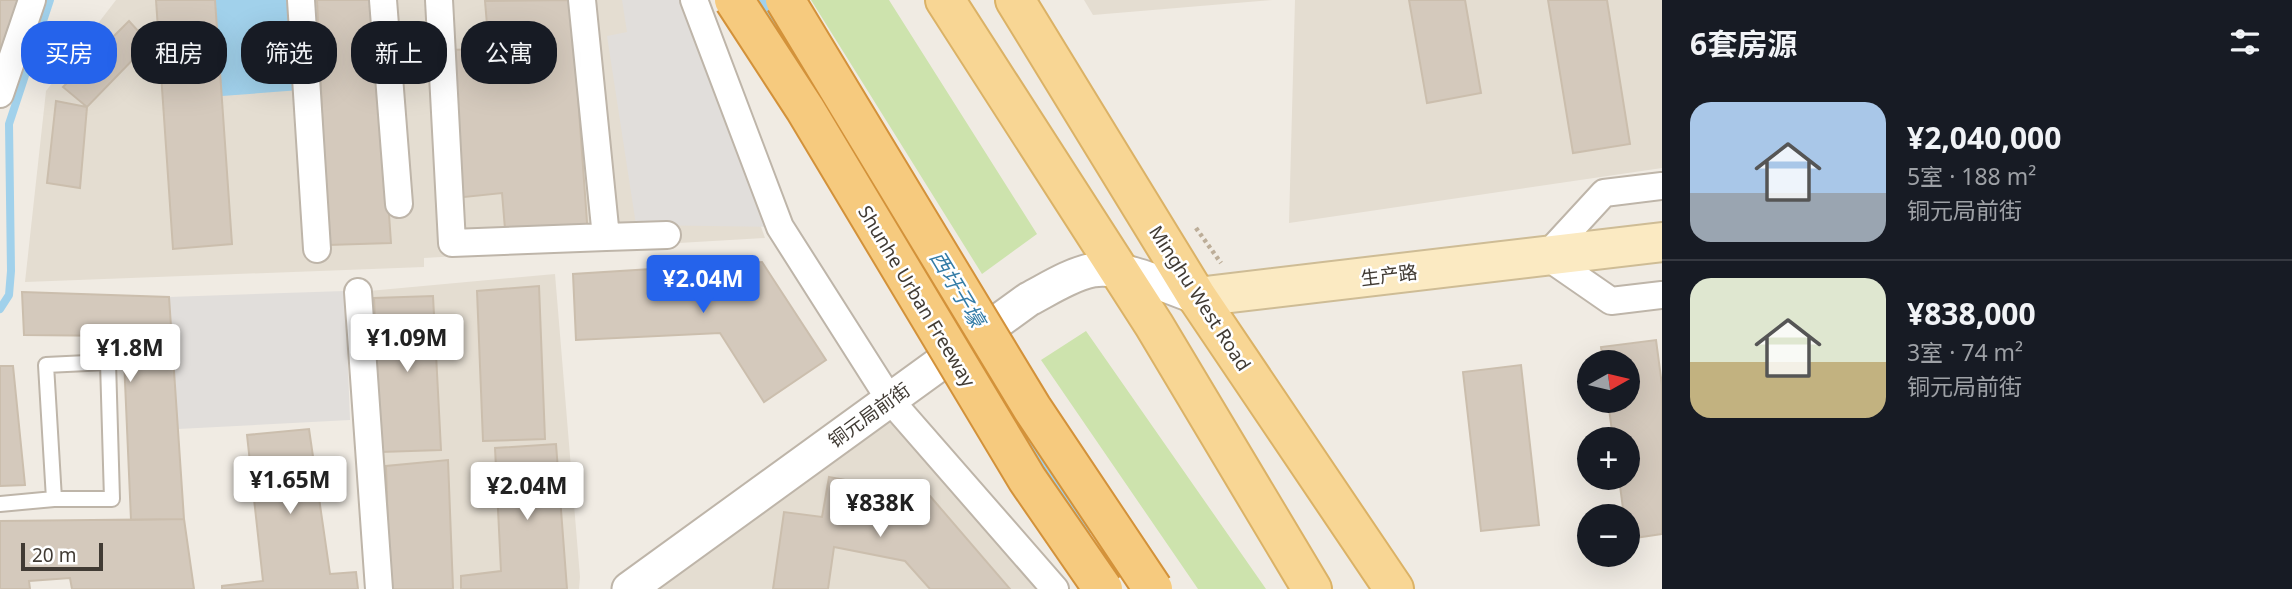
<!DOCTYPE html>
<html lang="zh">
<meta charset="utf-8">
<style>
body{margin:0;font-family:"Noto Sans","Noto Sans SC",sans-serif;background:#242831;color:#f1f3f6;height:100vh;display:flex;flex-direction:column;font-size:26px;white-space:nowrap}
*{box-sizing:border-box;margin:0}
p{font-size:23px;color:#9ea1a6}
.icon{flex:none;width:38px;height:38px;fill:none;stroke:currentColor;stroke-width:2;stroke-linecap:round;stroke-linejoin:round}
.map{position:relative;flex:1;overflow:hidden}
.panel{display:flex;flex-direction:column;background:#171b24;width:630px}
.panel>*{flex:none}
.banner{position:absolute;left:21px;top:21px;width:665px;height:63px;display:flex;gap:14px}
.needle{width:46px;rotate:82deg}
.fabs{position:absolute;left:1577px;top:350px;display:grid;gap:14px}
.fabs a{display:grid;place-items:center;width:63px;height:63px;border-radius:50%;background:#171b24;box-shadow:0 7px 28px #0002;font-size:35px}
.scale{position:absolute;left:21px;bottom:18px;width:82px;box-sizing:border-box;padding-left:7px;border:4px solid #413b34;border-top:0;font-size:19px;line-height:24px;white-space:nowrap;color:#413b34;-webkit-text-stroke:5px #fff;paint-order:stroke}
.price{position:absolute;translate:-50% -60px;padding:0 16px;border-radius:7px;background:#fff;color:#222;font-size:23px;line-height:46px;filter:drop-shadow(0 2px 4px #0008)}
.price::after{content:'';position:absolute;left:50%;top:42px;width:21px;height:16px;margin-left:-10px;background:inherit;clip-path:polygon(0 0,100% 0,50% 100%)}
.price.active{background:#2563eb;color:#fff}
ul{padding:0;list-style:none}
li{display:flex;align-items:center;gap:21px;height:175px;padding:0 28px}
li+li{border-top:2px solid #363941}
li span{display:grid;place-items:center;flex:none;width:196px;height:140px;border-radius:21px;color:#555}
li>.icon{margin-inline-start:auto}
span .icon{width:84px;height:84px;fill:#fffc;stroke-width:1}
li b{font-size:30px}
h2{display:flex;justify-content:space-between;align-items:center;height:84px;padding:0 28px;font-size:30px}
.chip{padding:0 24px;border-radius:28px;background:#171b24;box-shadow:0 7px 28px #0002;font-size:24px;line-height:63px}
.chip.active{background:#2563eb;color:#fff}
main{display:flex;flex:1;min-height:0}
.map>svg:first-child{display:block}
.residential{fill:#e4ddd1}
.green{fill:#cde3ad}
.parking{fill:#e1dedb}
.water{fill:#a1d1eb}
.lines{fill:none;stroke-linecap:round;stroke-linejoin:round}
.stream{stroke:#a1d1eb;stroke-width:8}
.building{fill:#d4c9bc;stroke:#cbbead;stroke-width:2}
.service-casing{stroke:#beb5a9;stroke-width:18}
.minor-casing{stroke:#beb5a9;stroke-width:30}
.tertiary-casing{stroke:#beb5a9;stroke-width:37}
.secondary-casing{stroke:#cebc95;stroke-width:42}
.primary-casing{stroke:#dbb266;stroke-width:42}
.path{stroke:#bcad98;stroke-width:4.5;stroke-dasharray:3.5 3.5;stroke-linecap:butt}
.service{stroke:#fff;stroke-width:14}
.minor{stroke:#fff;stroke-width:26}
.tertiary{stroke:#fff;stroke-width:33}
.secondary{stroke:#fbeac2;stroke-width:38}
.primary{stroke:#f8d694;stroke-width:38}
.trunk-bridge-casing{stroke:#d3923a;stroke-width:42;stroke-linecap:butt}
.trunk-bridge{stroke:#f6ca7e;stroke-width:38}
.labels{text-anchor:middle;stroke-width:5;stroke-linejoin:round;paint-order:stroke}
.street-label{font-size:19px;fill:#413b34;stroke:#fff}
.water-label{font-size:21px;font-style:italic;fill:#347ca6;stroke:#fff}
</style>
<main>
<div class="map">
<svg width="1662" height="589" viewBox="0 0 1662 589">
<rect width="100%" height="100%" fill="#f0ebe3"/>
<path class="residential" d="M116,0h565l84,238 -341,20v9l-399,15 21,-191z
M1084,0h188l-179,15z
M1295,0h367v168l-373,55z
M555,274l25,303 -1,12h-207l-14,-297z
M890,400l161,189h-422z"/>
<path class="green" d="M811,0h78l148,234 -55,40z
M1086,331l180,258h-68l-157,-229z"/>
<path class="parking" d="M622,0h70l88,227 -144,-2 -29,-189 20,-4z
M345,291l5,129 -172,9 -9,-132z"/>
<path class="water" d="M215,0h77l8,90 -78,6z"/>
<g class="lines">
<path class="stream" d="M761,0l18,26
M818,91l21,38
M893,218l72,117
M0,309l9,-14 2,-24 -2,-147 41,-124
M973,349l68,112 49,68"/>
</g>
<path class="building" d="M0,0h19l-19,52z
M156,0h59l17,244 -59,5z
M317,0h57l17,243 -63,2z
M571,0l17,236 -82,5 -4,-48 -47,5 -10,-148 44,-1 -4,-48z
M1409,0h56l16,93 -54,10z
M1548,0h59l23,144 -57,9z
M129,21l20,22 -62,64 -24,-20z
M56,101l31,6 -7,81 -33,-5z
M762,262l64,98 -62,42 -44,-69 -144,7 -3,-66z
M539,286l6,153 -62,2 -6,-150z
M22,292l147,5 15,222 -53,1 -8,-184 -99,-1z
M433,296l8,154 -60,2 -7,-154z
M1656,340l6,45v149l-34,5v-23h-4l-5,-38h9v-39h-15l-5,-38h20v-39h-25l-2,-15z
M1521,365l18,160 -58,6 -18,-159z
M0,366h13l12,119 -25,1z
M309,429l21,145 26,-2 2,17h-136v-3l41,-5 -16,-146z
M556,444l11,145h-106v-13l40,-5 -6,-123z
M448,460l5,129h-63l-4,-123z
M829,477l101,19 80,93h-80l-25,-28 -71,-14 -6,42h-55l11,-77 38,5z
M184,519l10,70h-122l-2,-11 -41,3 1,8h-30v-68z"/>
<g class="lines">
<g class="service-casing">
<path id="service" d="M0,504l54,-5h58l-4,-137 -62,3 8,134"/>
</g>
<g class="minor-casing">
<path id="minor" d="M301,0l16,249
M383,0l16,204
M439,0l13,243 154,-6
M582,0l24,237 61,-2
M694,0l86,227 110,173 165,189
M0,94l32,-94
M1662,186l-58,7 -58,63 65,45 51,-6
M358,292l21,297"/>
</g>
<g class="tertiary-casing">
<path id="tertiary" d="M629,589l400,-290c21,-11 41,-24 64,-29 30,-5 75,17 104,27"/>
</g>
<g class="secondary-casing">
<path id="secondary" d="M1197,297l465,-55"/>
</g>
<g class="primary-casing">
<path id="primary" d="M945,0l209,325 158,264
M1015,0l182,297 197,292"/>
</g>
<path class="path" d="M1196,228l25,35"/>
<use href="#service" class="service"/>
<use href="#minor" class="minor"/>
<use href="#tertiary" class="tertiary"/>
<use href="#secondary" class="secondary"/>
<use href="#primary" class="primary"/>
<g class="trunk-bridge-casing">
<path id="trunk-bridge" d="M734,0l71,109 222,370 76,110
M785,0l247,408 121,181"/>
</g>
<use href="#trunk-bridge" class="trunk-bridge"/>
</g>
<g class="labels">
<g class="street-label">
<text transform="translate(1389 275) rotate(-7)" y="7">生产路</text>
<text transform="translate(917 296) rotate(59)" y="7">Shunhe Urban Freeway</text>
<text transform="translate(1200 298) rotate(57)" y="7">Minghu West Road</text>
<text transform="translate(869 415) rotate(-36)" y="7">铜元局前街</text>
</g>
<g class="water-label">
<text transform="translate(957 289) rotate(59)" y="7">西圩子壕</text>
</g>
</g>
</svg>
<div class="fabs">
<a><svg class="needle" viewBox="-14 -14 28 28"><path d="M0-13l5 13h-10z" fill="#e53935"/><path d="M0 13l5-13h-10z" fill="#9ea1a6"/></svg></a>
<a>+</a>
<a>−</a>
</div>
<div class="scale">20 m</div>
<b class="price active" style="left:703px;top:315px">¥2.04M</b>
<b class="price" style="left:407px;top:374px">¥1.09M</b>
<b class="price" style="left:130px;top:384px">¥1.8M</b>
<b class="price" style="left:290px;top:516px">¥1.65M</b>
<b class="price" style="left:527px;top:522px">¥2.04M</b>
<b class="price" style="left:880px;top:539px">¥838K</b>
<div class="banner">
<a class="chip active">买房</a>
<a class="chip">租房</a>
<a class="chip">筛选</a>
<a class="chip">新上</a>
<a class="chip">公寓</a>
</div>
</div>
<section class="panel">
<h2>6套房源<svg class="icon" aria-label="filters" viewBox="0 0 24 24"><path d="M4 7h16M4 17h16"/><circle cx="9" cy="7" r="2"/><circle cx="15" cy="17" r="2"/></svg></h2>
<ul>
<li><span style="background:linear-gradient(#a9c7e8 65%,#9aa5b1 0)"><svg class="icon" aria-label="home" viewBox="0 0 24 24"><path d="M3 11l9-7 9 7M6 9v11h12V9"/></svg></span><div><b>¥2,040,000</b><p>5室 · 188 m²</p><p>铜元局前街</p></div></li>
<li><span style="background:linear-gradient(#dfe7d0 60%,#c2b280 0)"><svg class="icon" aria-label="home" viewBox="0 0 24 24"><path d="M3 11l9-7 9 7M6 9v11h12V9"/></svg></span><div><b>¥838,000</b><p>3室 · 74 m²</p><p>铜元局前街</p></div></li>
</ul>
</section>
</main>
